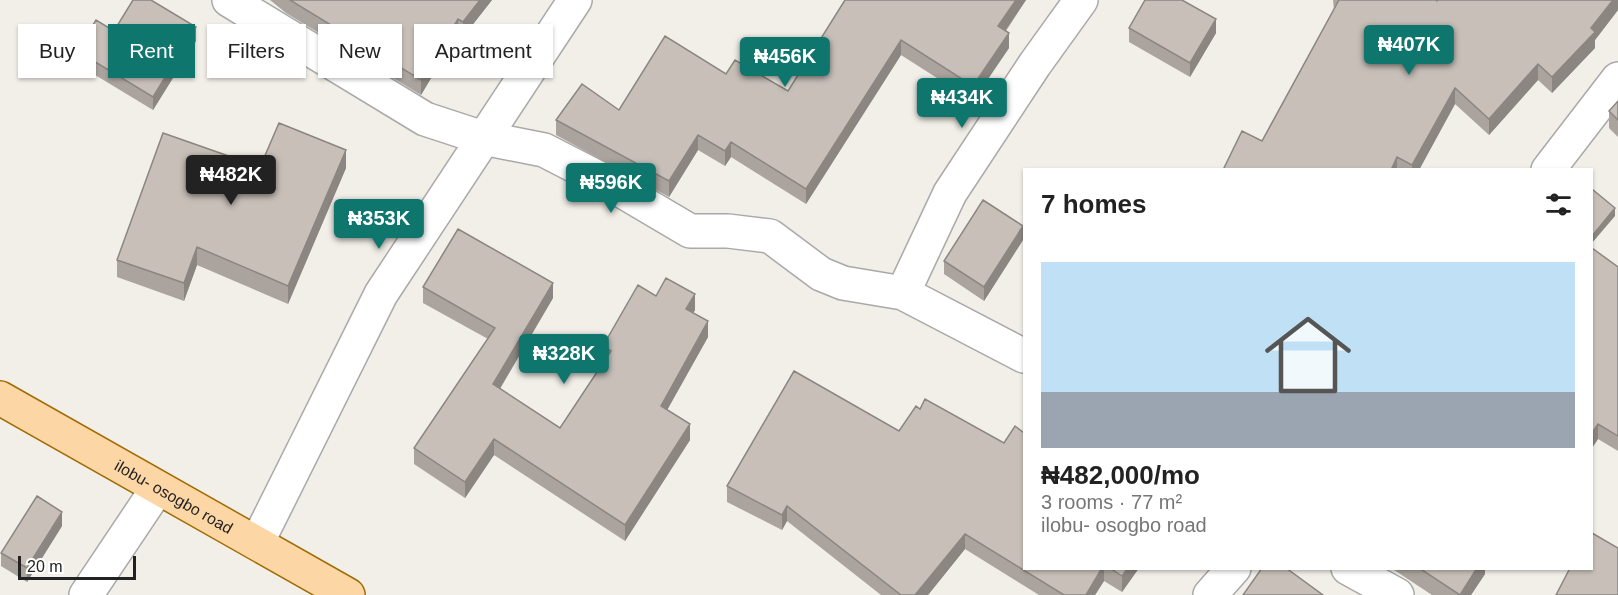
<!DOCTYPE html>
<meta charset="utf-8">
<style>
body{margin:0;font-family:Helvetica,sans-serif;background:#f6f6f6;color:#222;height:100vh;display:flex;flex-direction:column;font-size:22px;white-space:nowrap}
*{box-sizing:border-box;margin:0}
p{font-size:20px;color:#767676}
.icon{flex:none;width:33px;height:33px;fill:none;stroke:currentColor;stroke-width:2;stroke-linecap:round;stroke-linejoin:round}
.map{position:relative;flex:1;overflow:hidden}
.panel{position:absolute;left:1023px;top:168px;width:570px;height:402px;display:flex;flex-direction:column;background:#fff;border-radius:0px;box-shadow:0 2px 4px #0004}
.panel>*{flex:none}
.banner{position:absolute;left:18px;top:24px;width:570px;height:54px;display:flex;gap:12px}
.scale{position:absolute;left:18px;bottom:15px;width:118px;box-sizing:border-box;padding-left:6px;border:3px solid #222;border-top:0;font-size:16px;line-height:21px;white-space:nowrap;color:#222;-webkit-text-stroke:4px #fff;paint-order:stroke}
.price{position:absolute;translate:-50% -51px;padding:0 14px;border-radius:6px;background:#0f766e;color:#fff;font-size:20px;line-height:39px;filter:drop-shadow(0 2px 3px #0008)}
.price::after{content:'';position:absolute;left:50%;top:36px;width:18px;height:14px;margin-left:-9px;background:inherit;clip-path:polygon(0 0,100% 0,50% 100%)}
.price.on{background:#222;color:#fff}
ul{padding:0;list-style:none}
li{display:grid;align-content:center;gap:12px;height:318px;padding:0 18px}
li span{display:grid;place-items:center;height:186px;border-radius:0px;color:#555}
li>.icon{margin-inline-start:auto}
span .icon{width:108px;height:108px;fill:#fffc;stroke-width:1}
li b{font-size:26px}
h2{display:flex;justify-content:space-between;align-items:center;height:72px;padding:0 18px;font-size:26px}
.chip{padding:0 21px;border-radius:0px;background:#fff;box-shadow:0 2px 4px #0004;font-size:21px;line-height:54px}
.chip.on{background:#0f766e;color:#fff}
.map>svg:first-child{display:block}
.lines{fill:none;stroke-linecap:round;stroke-linejoin:round}
.street-casing{stroke:#a9a9a9;stroke-width:36}
.primary-casing{stroke:#a06b00;stroke-width:36}
.street{stroke:#fff;stroke-width:33}
.primary{stroke:#fcd6a4;stroke-width:33}
.wall{fill:#aba49e}
.shaded-wall{fill:#8b8681}
.building{fill:#c7bfb8;stroke:#8b8681;stroke-width:1.5}
.labels{text-anchor:middle;stroke-width:6;stroke-linejoin:round;paint-order:stroke}
.street-label{font-size:16px;fill:#222;stroke:#fff}
</style>
<div class="map">
<svg width="1618" height="595" viewBox="0 0 1618 595">
<rect width="100%" height="100%" fill="#f2efe9"/>
<g class="lines">
<g class="street-casing">
<path id="street" d="M229,0l196,119 58,19 61,12 68,35 78,46h38l42,5 51,38 22,9 60,10 121,63
M1548,170l70,-91
M903,293l47,-100 85,-129 46,-64
M257,543l124,-249 194,-294
M1348,568l49,27
M86,595l71,-106
M1210,595l24,-27"/>
</g>
<g class="primary-casing">
<g id="primary">
<path id="s1" d="M0,398l348,197"/>
</g>
</g>
<use href="#street" class="street"/>
<use href="#primary" class="primary"/>
</g>
<path class="wall" d="M270,0h222l-29,37 -5,-4 -37,62 -135,-82z
M845,0h181l-20,31 3,17 -36,53 -72,-46 -95,149 -75,-47 -6,9 -27,-16 -29,47 -113,-62v-15l63,-10 107,-36 62,17z
M1333,0h103l1,1 181,-1v10l-23,30v8l-43,45 -14,-13 -49,55 -34,-31 -36,66h-196l39,-29 72,-131z
M1129,28l87,5 -26,44 -61,-35z
M114,31l82,10 -43,69 -76,-46v-13z
M1618,101v36l-9,-9v-17z
M260,167l86,1 -58,136 -91,-39 -13,36 -67,-24v-17z
M1023,240l-39,61 -40,-27v-13z
M1592,248l26,19v184l-20,-12 -6,9z
M423,287l130,11 -53,91 60,39 43,-66v-16l53,-50 39,14 -2,3 15,24 -41,73 23,30 -65,101 -131,-86 -29,43 -51,-34v-16l74,-109 -65,-36z
M920,409l104,159h115l-17,24 -18,-11 -9,14h-56l-74,-46 -37,46h-47l-94,-74 -5,9 -55,-28v-16l172,-55z
M62,526l-35,56 -26,-16v-13z
M1391,568h94v6l-14,21h-39z"/>
<path class="shaded-wall" d="M480,0h12l-29,37v-15z
M1016,0h10l-28,41v-15z
M1613,0h5v10l-23,30v8l-43,45v-16z
M458,19v14l-37,62v-15z
M1216,19v14l-26,44v-14z
M196,27v14l-43,69v-13z
M1009,33v15l-36,53v-15z
M901,40v15l-95,149v-15z
M1538,64v16l-49,55v-16z
M1455,88v16l-36,66h-7v-5z
M698,135v15l-29,47v-16z
M731,142v15l-6,9v-15z
M346,150v18l-58,136v-18z
M1397,157v13h-6z
M1615,208v8l-23,27v-7z
M1023,226v14l-39,61v-14z
M197,247v18l-13,36v-18z
M553,283v15l-60,102v-16z
M695,294v16l-9,15v-16z
M708,321v16l-47,84v-15z
M690,424v16l-65,101v-16z
M1598,424v15l-6,9v-15z
M494,439v16l-29,43v-16z
M787,506v15l-5,9v-15z
M62,512v14l-35,56v-14z
M965,534v15l-37,46h-13z
M1102,568h2v13l-9,14h-9z
M1128,568h11l-17,24v-16z
M1477,568h8v6l-14,21h-11z"/>
<path class="building" d="M133,0h18l45,27 -43,70 -76,-46 19,-31 18,11z
M290,0h190l-17,22 -5,-3 -37,61z
M845,0h171l-18,26 11,7 -36,53 -72,-46 -95,149 -75,-47 -6,9 -27,-16 -29,46 -113,-61 26,-36 37,26 46,-74 61,38 9,-14 53,31z
M1145,0h37l34,19 -26,44 -61,-35z
M1339,0h97l1,1 1,-1h175l-22,28 4,4 -43,45 -14,-13 -49,55 -34,-31 -43,77 -15,-8 -6,13h-168l19,-39 20,10z
M1618,101v19l-9,-9z
M279,123l67,27 -58,136 -91,-39 -13,36 -67,-23 46,-127 97,34z
M1592,189l23,19 -23,28z
M983,200l40,26 -39,61 -40,-26z
M458,229l95,54 -60,101 67,44 51,-77 -8,-5 35,-61 18,11 10,-18 29,16 -9,15 22,12 -47,85 29,18 -65,101 -131,-86 -29,43 -51,-34 81,-120 -72,-41z
M1592,248l26,19v169l-20,-12 -6,9z
M794,371l105,60 17,-25 4,3 5,-10 79,44 11,-17 9,7v135h78l-16,27h-22l-99,-61 -50,61h-14l-114,-89 -5,9 -55,-29z
M37,496l25,16 -35,56 -26,-15z
M1592,533l26,15v47h-62l14,-27h22z
M1110,568h18l-6,8z
M1262,568h24l37,27h-80z
M1419,568h58l-17,27z"/>
<g class="labels">
<g class="street-label">
<text dy="6" stroke="none"><textPath href="#s1" startOffset="200">ilobu- osogbo road</textPath></text>
</g>
</g>
</svg>
<div class="scale">20 m</div>
<b class="price" style="left:1409px;top:76px">₦407K</b>
<b class="price" style="left:785px;top:88px">₦456K</b>
<b class="price" style="left:962px;top:129px">₦434K</b>
<b class="price on" style="left:231px;top:206px">₦482K</b>
<b class="price" style="left:611px;top:214px">₦596K</b>
<b class="price" style="left:379px;top:250px">₦353K</b>
<b class="price" style="left:564px;top:385px">₦328K</b>
<div class="banner">
<a class="chip">Buy</a>
<a class="chip on">Rent</a>
<a class="chip">Filters</a>
<a class="chip">New</a>
<a class="chip">Apartment</a>
</div>
<section class="panel">
<h2>7 homes<svg class="icon" aria-label="filters" viewBox="0 0 24 24"><path d="M4 7h16M4 17h16"/><circle cx="9" cy="7" r="2"/><circle cx="15" cy="17" r="2"/></svg></h2>
<ul>
<li><span style="background:linear-gradient(#bfe0f5 70%,#9aa5b1 0)"><svg class="icon" aria-label="home" viewBox="0 0 24 24"><path d="M3 11l9-7 9 7M6 9v11h12V9"/></svg></span><div><b>₦482,000/mo</b><p>3 rooms · 77 m²</p><p>ilobu- osogbo road</p></div></li>
</ul>
</section>
</div>
